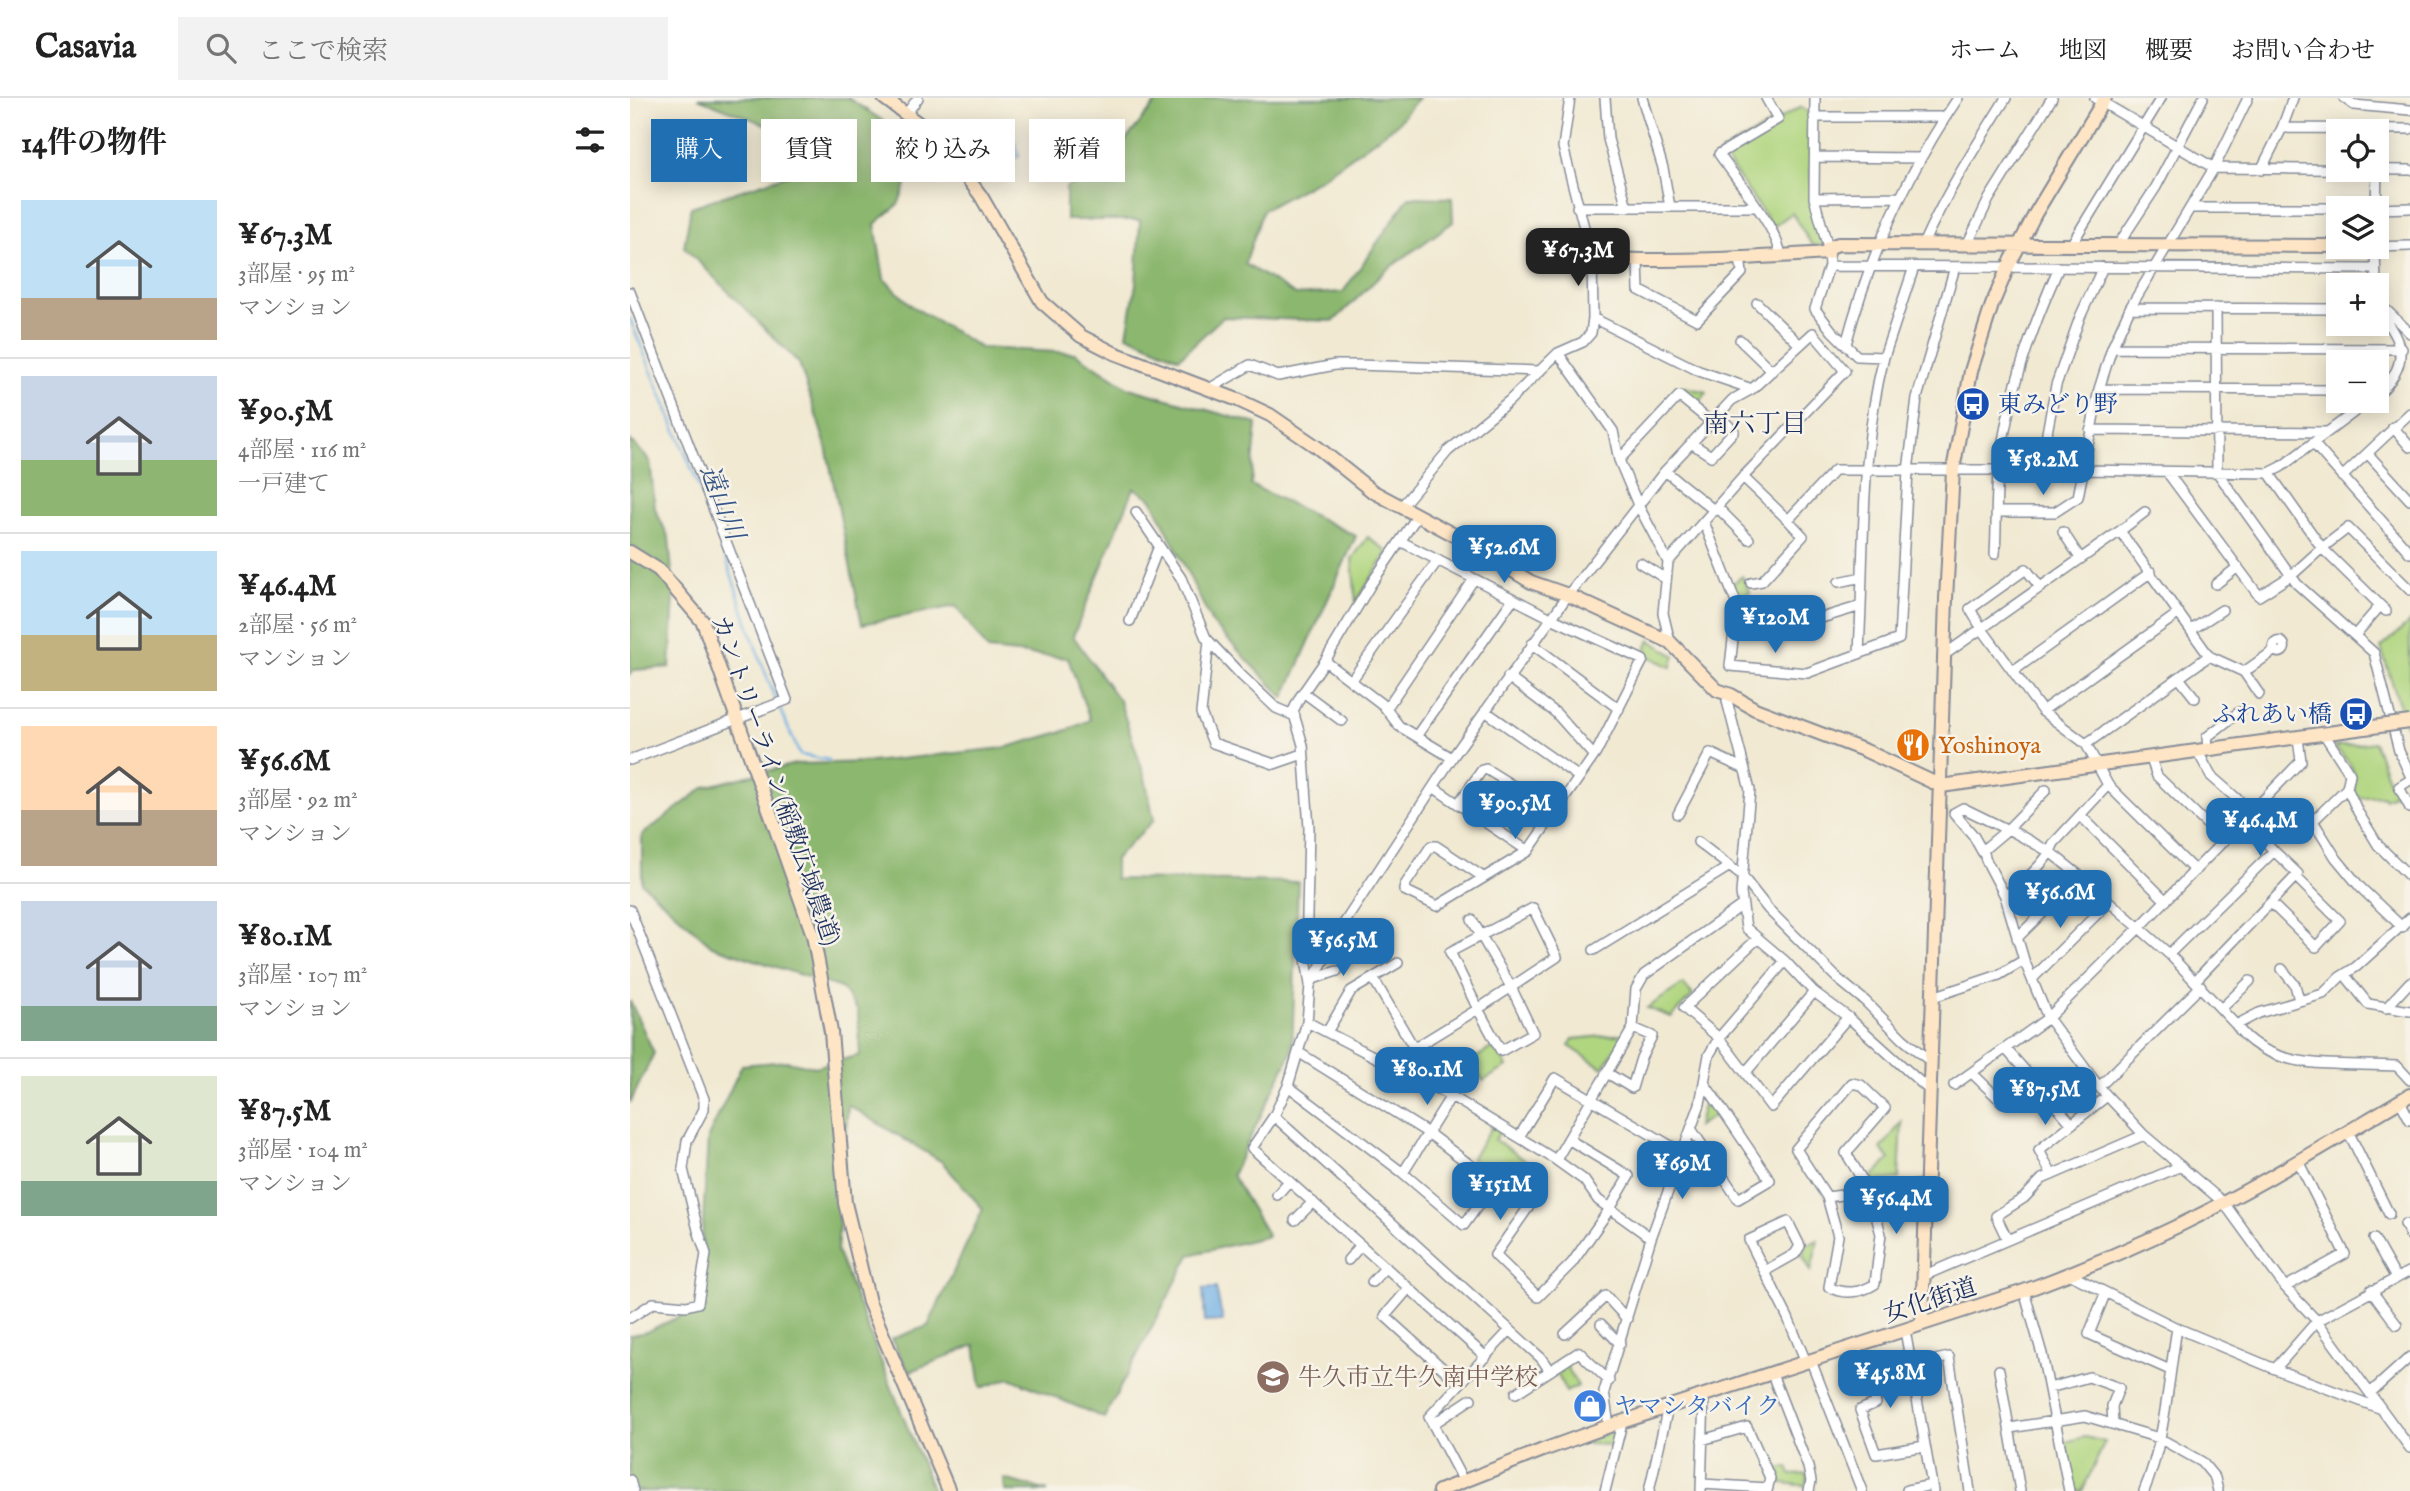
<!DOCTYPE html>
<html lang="ja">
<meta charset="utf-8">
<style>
body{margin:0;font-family:"IM FELL English","Noto Serif JP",serif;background:#f2f2f2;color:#222;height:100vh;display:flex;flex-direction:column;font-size:26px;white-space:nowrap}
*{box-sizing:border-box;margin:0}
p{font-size:23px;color:#767676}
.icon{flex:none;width:38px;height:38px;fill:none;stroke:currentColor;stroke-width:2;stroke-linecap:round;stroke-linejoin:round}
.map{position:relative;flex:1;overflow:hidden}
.panel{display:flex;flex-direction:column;background:#fff;width:630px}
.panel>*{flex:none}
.banner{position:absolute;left:21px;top:21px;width:665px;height:63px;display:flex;gap:14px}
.tools{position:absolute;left:1696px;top:21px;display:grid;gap:14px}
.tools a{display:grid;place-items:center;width:63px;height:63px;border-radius:0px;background:#fff;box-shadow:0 4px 18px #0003;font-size:35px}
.price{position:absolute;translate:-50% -60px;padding:0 16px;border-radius:14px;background:#1f6fb2;color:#fff;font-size:23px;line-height:46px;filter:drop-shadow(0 2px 4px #0008)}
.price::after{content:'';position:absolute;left:50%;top:42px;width:21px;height:16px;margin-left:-10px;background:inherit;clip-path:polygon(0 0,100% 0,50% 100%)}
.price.current{background:#222;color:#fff}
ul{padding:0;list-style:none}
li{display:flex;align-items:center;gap:21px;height:175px;padding:0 21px}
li+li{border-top:2px solid #e0e0e0}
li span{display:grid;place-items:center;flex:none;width:196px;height:140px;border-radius:0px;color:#555}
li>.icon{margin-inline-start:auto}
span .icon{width:84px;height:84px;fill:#fffc;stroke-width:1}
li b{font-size:30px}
h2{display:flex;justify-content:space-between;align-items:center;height:84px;padding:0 21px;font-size:30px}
.chip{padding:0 24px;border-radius:0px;background:#fff;box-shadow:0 4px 18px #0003;font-size:24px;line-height:63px}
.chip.current{background:#1f6fb2;color:#fff}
header{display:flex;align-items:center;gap:42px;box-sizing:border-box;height:98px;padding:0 35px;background:#fff;border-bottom:2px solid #e0e0e0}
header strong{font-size:33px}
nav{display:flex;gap:38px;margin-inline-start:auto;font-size:24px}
.search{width:490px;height:63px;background:#f2f2f2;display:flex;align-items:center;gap:18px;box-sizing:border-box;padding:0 24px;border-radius:0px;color:#767676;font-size:26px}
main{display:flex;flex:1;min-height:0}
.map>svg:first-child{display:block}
.green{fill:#b1d680;stroke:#66826f;stroke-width:2}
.forest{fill:#8cb76e;stroke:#547366;stroke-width:2}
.water{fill:#71b1e5;stroke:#4670a2;stroke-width:2}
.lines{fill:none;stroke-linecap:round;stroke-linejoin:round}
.stream{stroke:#71b1e5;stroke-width:2.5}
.street-casing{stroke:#868c98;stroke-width:12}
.secondary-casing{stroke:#868c98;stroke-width:16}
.street{stroke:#fff;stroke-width:9}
.secondary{stroke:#fee5c5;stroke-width:12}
.secondary-bridge-casing{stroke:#868c98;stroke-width:16;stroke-linecap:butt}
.secondary-bridge{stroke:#fee5c5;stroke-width:12}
.labels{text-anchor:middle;stroke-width:5;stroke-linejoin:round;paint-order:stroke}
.transit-label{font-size:24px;fill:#164399;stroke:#f7f3e8;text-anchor:start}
.food-label{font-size:24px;fill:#c56008;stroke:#f7f3e8;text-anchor:start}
.street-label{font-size:24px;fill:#1b2f5e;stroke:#f7f3e8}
.education-label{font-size:24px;fill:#785e54;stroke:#f7f3e8;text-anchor:start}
.shop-label{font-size:24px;fill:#366cbe;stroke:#f7f3e8;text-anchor:start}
.neighbourhood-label{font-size:26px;fill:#1b2f5e;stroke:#f7f3e8}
.water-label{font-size:26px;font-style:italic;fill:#355686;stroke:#f7f3e8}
</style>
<header>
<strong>Casavia</strong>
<div class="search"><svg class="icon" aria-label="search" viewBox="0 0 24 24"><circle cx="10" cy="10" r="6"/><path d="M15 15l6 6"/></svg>ここで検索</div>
<nav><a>ホーム</a><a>地図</a><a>概要</a><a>お問い合わせ</a></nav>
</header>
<main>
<section class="panel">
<h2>14件の物件<svg class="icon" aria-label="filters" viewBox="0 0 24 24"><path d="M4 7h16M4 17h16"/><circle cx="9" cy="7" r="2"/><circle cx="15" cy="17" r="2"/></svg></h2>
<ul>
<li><span style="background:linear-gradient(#bfe0f5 70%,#b9a48a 0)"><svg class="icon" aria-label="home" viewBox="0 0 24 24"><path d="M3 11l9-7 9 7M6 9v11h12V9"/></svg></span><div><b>¥67.3M</b><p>3部屋 · 95 m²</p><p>マンション</p></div></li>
<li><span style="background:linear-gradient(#c9d6e8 60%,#8fb573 0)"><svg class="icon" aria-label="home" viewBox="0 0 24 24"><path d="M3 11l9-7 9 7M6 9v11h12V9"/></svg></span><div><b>¥90.5M</b><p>4部屋 · 116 m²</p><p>一戸建て</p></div></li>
<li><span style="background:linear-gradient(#bfe0f5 60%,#c2b280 0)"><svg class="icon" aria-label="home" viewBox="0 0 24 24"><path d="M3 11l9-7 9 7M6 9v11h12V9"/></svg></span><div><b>¥46.4M</b><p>2部屋 · 56 m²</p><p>マンション</p></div></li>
<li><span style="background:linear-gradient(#ffd9b3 60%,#b9a48a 0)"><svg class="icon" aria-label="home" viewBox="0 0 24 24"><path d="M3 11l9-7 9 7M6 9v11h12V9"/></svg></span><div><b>¥56.6M</b><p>3部屋 · 92 m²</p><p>マンション</p></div></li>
<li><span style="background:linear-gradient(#c9d6e8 75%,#7fa58c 0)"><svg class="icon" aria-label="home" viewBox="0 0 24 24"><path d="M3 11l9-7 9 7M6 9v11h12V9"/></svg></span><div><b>¥80.1M</b><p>3部屋 · 107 m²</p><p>マンション</p></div></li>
<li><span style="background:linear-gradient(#dfe7d0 75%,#7fa58c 0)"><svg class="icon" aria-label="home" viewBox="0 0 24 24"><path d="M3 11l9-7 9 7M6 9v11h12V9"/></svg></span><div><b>¥87.5M</b><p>3部屋 · 104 m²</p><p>マンション</p></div></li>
</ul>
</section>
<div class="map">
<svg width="1780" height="1393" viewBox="0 0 1780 1393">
<rect width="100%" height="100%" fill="#f7f3e8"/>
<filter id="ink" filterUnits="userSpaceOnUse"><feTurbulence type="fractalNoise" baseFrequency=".0143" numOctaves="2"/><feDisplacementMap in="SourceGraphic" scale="14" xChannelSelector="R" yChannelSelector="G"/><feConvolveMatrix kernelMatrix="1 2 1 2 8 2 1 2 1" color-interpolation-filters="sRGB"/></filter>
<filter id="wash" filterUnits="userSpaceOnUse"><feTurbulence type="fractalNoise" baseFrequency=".00686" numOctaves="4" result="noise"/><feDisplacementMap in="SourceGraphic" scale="28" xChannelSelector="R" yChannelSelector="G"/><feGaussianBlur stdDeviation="1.57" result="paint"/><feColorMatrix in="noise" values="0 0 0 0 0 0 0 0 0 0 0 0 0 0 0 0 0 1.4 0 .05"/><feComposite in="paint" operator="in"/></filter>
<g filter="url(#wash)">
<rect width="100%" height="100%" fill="#f1e9d2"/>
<path class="green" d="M1171,9l9,6 1,65 13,68 -12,-1 -20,-32 -19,14 -52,-75z
M1053,289l24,5 -10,14 -16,-14z
M738,439l20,15 -32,50 -4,-43z
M1112,478l8,17 -13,2 -5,-11z
M1780,524v116l-29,-90z
M1020,542l25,16 -4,11 -27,-13z
M1744,644l14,37 11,13 -14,7 -3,-3 -26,2c-4,-9 0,-14 -2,-23 -2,-12 -12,-20 -20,-28z
M1053,886l10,11 -22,22 -24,-9z
M995,936l-22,34 -34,-22 4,-7z
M866,947l11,22 -24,14 -12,-20z
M1080,996l11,18 -24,14 9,-30z
M1272,1024l-3,57 -26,2 -2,-3 19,-19 -9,-10z
M864,1026l8,4 -7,12 36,24 -15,25 -45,-30z
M1188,1142l-7,31 -8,-15 2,-10z
M936,1267l12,21 -12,6 -10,-21z
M984,1332l4,4 -3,11 -27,-1v-3z
M1455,1339l20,5 -23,49h-7l-10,-49z
M1158,1369l3,8 17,-1 -1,12 -33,-4 2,-5 -3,-7z"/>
<path class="forest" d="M68,0h150l73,48 -23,59 -23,19 9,55 28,27 69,42 94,5 54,35 128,36 -6,61 105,51 -72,162 -72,-75 -60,-124 -18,-11 -61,148 47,66 25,76 9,42 -39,39v20l183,3 -6,169 -60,124 36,61 -78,19 -86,163 -94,-40 -29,10 -6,-43 -66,27 -18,-33 37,-13 55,-117 -41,-47 -94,-57 -11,146 96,240h-296l-7,-7v-149l16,-3 52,-24 10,-171 34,-72 45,-4 28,6 45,-12 -2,-44 -17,-23 -129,-42 -70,-63v-48l63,-48 90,-23 76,-2 133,-14 64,-18 22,-10 -22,-62 -80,-8 -32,-44 -94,18 -36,-178 -27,-83 -115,-116 7,-40 105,-35 -14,-41z
M524,0h264l-21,26 -77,55 -57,31 -18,54 51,31 47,-3 66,-95 43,1 1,24 -68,49 -51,50 -111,-4 -44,41 -52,-23 9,-51 4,-64h-74v-32l55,-42 34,-42z
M0,342l20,21 5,48 14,29 5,59 -4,70 -36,3 -4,4z
M0,903l24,52 -24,50z
M374,1381l44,12h-43z"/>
<path class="water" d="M384,43l6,15 -25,14 -10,-17z
M586,1190l7,33 -18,1 -2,-33z"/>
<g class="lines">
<path class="stream" d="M0,221l84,204 42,125 20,52
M150,611l20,46 29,5"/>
</g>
</g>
<g filter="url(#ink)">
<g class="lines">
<g class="street-casing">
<path id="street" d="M975,0l3,41 19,68
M1012,0l21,70 7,39
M1136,0l12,21 -59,35c17,25 58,73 62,102
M1185,0l-1,100 14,50
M1465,0l119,70 196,2
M1714,0l10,7 56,5
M277,15l11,-15
M1184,19h131
M1652,30l128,1
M1185,59l106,1
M1631,72l21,-42 11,-30
M1184,100l85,-1
M947,109h179
M1561,110h147
M1746,110l1,-37
M1746,111l34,-1
M1293,146c23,-51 53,-98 83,-146
M1337,147l22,-46 63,-101
M1441,147l90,-147
M1488,147l38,-58 47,-89
M1745,149l1,38
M1745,149l35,-1
M1198,155l1,13 -14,43 17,22 25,25 27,1c-21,83 -20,164 -23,249l-66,20 -32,-5 -28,1 -5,44 77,7 92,-34 9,-168 9,-73 38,-131
M1008,163l1,29 58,30 45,-47 -2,-16
M1199,168l546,3
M0,194l157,408 -157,60
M1747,203l33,32
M1127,205l43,42
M1500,210l208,1
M1586,210l1,164 80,112 77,69 25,98 11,24
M1746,211c30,34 34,56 0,87
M963,220l106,53 53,18 61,-56 32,38 -102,106 -75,85 -5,51 7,29
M1110,242l32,31
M1216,246c24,-90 60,-169 112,-246
M1482,250l290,1
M928,255l55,78 6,29 19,45 30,57
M1254,259l30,-90
M579,291l41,-24 28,11 57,-11h20l185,6
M1469,291l239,1
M1763,329l17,20
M1460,332l236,2
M1061,345l20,13 23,-25 -16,-16
M1683,345l97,110
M1738,356l42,46
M989,362l60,-64 32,26
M1410,372l16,-85 24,-68 23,-50
M1035,373l50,40
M1537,374l92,124 33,-21 30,-27 -53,-75
M1113,379l45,43
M1712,379l68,-64
M772,408l46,-55 61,-50 49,-48 25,-11 8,-9 2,-15 -1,-60 -29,-111 7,-49
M1088,410l31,31
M506,414l45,66 25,60 36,38 34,32 19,8
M1367,414h58l23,-15 21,-108 13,-41 18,-40 84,-140 34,-70
M788,417l-47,69 -46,77 -25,36 -7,14 10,34 6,83 -3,130 4,27 -3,37 -19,64 -14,30 -22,32 234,209
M1074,424l31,78
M1490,433l25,-19
M1433,434l17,26
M770,443l151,77 92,42 -47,93 -68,98 -91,55 -33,-16 1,-5 26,-39h5l47,31
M1365,456c2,-29 0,-58 4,-87 9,-71 31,-135 60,-200
M1010,465l26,16
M1209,484l23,-5
M1121,485l11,-2 41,-45 -15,-16 47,-50h248l186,3 12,-6 88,-66
M1586,486l22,-17
M1410,489l-14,-18 -56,40 12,20 60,82 44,33 22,41 87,86
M1756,513l-64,-63 26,-20 62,62
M500,523l29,-75
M1561,532l31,-20
M1725,537l25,-29
M579,543l-8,72 12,30 61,21 29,-10
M1643.5 549a5.5 5.5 0 1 1 11 0a5.5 5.5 0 1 1-11 0Z
M902,546l87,65
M1229,556l2,-48
M1314,557l176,-124 89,125 35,16 31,-22
M695,563l58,44 16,21 53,32
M1383,573l138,-99
M1614,574l15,22
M878,579l48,36 38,43
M1549,580l16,20
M721,583l87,-121
M673,594l39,29
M1101,597l-4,6 23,89 -9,103 5,35 39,33 29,31 34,25 81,73
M756,611l88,-130
M855,613l94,66
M1412,613l137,-98
M1694,636l26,40 -3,14 -34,33 23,37 24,29 42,40
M787,637l96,-136
M1456,646l123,-88
M1578,652l-1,-13 32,-25
M1568,654l13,24 41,36
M1521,661l6,17 67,65
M1780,682l-11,7 11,21
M803,689l95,64
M1717,690l11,24 20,33 32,32
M828,706l24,-34 4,-1 69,43
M1048,716l32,-61 35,16
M1451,718l85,85
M1378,731l38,-39
M1068,744l44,34 26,33 70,70 27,22 38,38 27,22
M1353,755l-10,-18 -19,-22 9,-5 43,21
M1375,798c18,-14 41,-32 49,-53l54,-58
M1641,805l45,44 24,-26 -44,-44
M903,810l24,49 -79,52 -28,-57z
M0,812l74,189v10l-17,32 -4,28 15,61 8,24 -8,49 -12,3 -33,-3 -23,15
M1780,820l-54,49 -16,10 -17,17 -64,19 -23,12 -67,-71 -89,-78 -30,-24 -42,-23 -25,21 3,10 19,36 19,64 24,58 51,69 45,48 80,68 61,84 32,34 93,127
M1387,840l63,-62
M1127,841l-73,69 35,30 52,69 77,-90
M964,852l136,-84
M1539,856l105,-103
M1652,871l13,16 4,15
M1715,877l23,29 42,7
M743,880l41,70
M683,881l24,-8
M1402,881l77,-77
M1566,882l102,-106 -24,-23 -29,-32
M680,887l33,-60 109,-167 116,-163 97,-124 67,-71 20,-11
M1303,899l66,-22 25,-15
M1592,910l28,-27
M1756,910l24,-26
M677,924l144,74 105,64 28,20 14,20 53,38
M1606,927c34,49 108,37 161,41l13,14
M697,934l24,-41 47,-28
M1376,951l66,75
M668,954l130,81 66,50 36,22 -35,50 43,42 34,-34 39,-56 18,-31 -61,-37
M760,965l88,-54 23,42 32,-18 -22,-46 -39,-67
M1116,974l68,-80
M977,975l25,15 9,-30 11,-22 -19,-8
M1342,975l30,29 30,-24
M1222,985l9,2 24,23 -39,45 23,38 12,43 -6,50c-14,9 -31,11 -46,3l9,-51 -11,-39 -31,-48z
M1324,987l94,-67 91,-90 162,-167 -3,-23
M658,988l115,87 61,52 30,-42
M1469,989l102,-101
M1770,1003l10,19
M644,1018l267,242 9,13
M1062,1032l46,69 32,-19 -65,-96
M1718,1033l41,83
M889,1039l36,-59 126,74
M926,1062l77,-132 3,-39 8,-14 97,-69
M773,1075l48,-77
M1422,1077l-13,-25 68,-54
M647,1097l12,-14
M1197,1099l99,-13
M665,1122l18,-18
M1775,1126l5,11
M1377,1141l-11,-23 28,-18 18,-19 102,-44
M1744,1141l22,39
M718,1162l13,-15
M1135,1173l30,-17 5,-8 -12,-24 -39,18 39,78 18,44
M1439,1176l108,54 98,41 104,39
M1293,1178l258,-110
M742,1184l14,-15
M1655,1189l60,-33 -47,-93
M779,1190l-24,28 75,68
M1741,1192l26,35
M1394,1193l18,63 27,137
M1475,1196l-16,40 81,36
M971,1226l19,20
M1275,1232l28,161
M935,1236l41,-38 21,23
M1226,1248l20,57 -16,7 16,44 49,-8
M1181,1263l51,130
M1281,1267l38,-8 21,134
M1645,1271l42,-48 93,-50
M1369,1272l21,121
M1142,1276l36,93 3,14 -2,10
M794,1277l11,-12
M1419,1290l40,-11 30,11 -7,18 1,18
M886,1295l63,-41 30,29
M1740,1295l40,-36
M803,1326l38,-25
M979,1328l-5,-34 47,-154 49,-134 9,-49 10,-17 66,-77
M1380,1330l75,-12 74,22 43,24 13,16 3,13
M1072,1342l45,-13 23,51 -3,13
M0,1382l3,11
M833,1383l-34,-64 81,-87
M1072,1386l66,4
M1277,1392l25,-5
M975,1393l17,-68
M1019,1393l19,-84
M1071,1393l3,-96
M1514,1393c21,-50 24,-109 33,-163"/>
</g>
<g class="secondary-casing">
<path id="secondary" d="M254,0l46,34 23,27 28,37 61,106 39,34 33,17 124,47 32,15 47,32 55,44 86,46 73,45 37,13 102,47 47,48 14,5 24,14 111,42 75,35
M1741,149h4
M962,160c78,5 157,0 236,-5v-5l10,-4 500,2
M0,454l29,18 44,52 110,313 18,97 14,171 24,99 80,189
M1311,688l416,-57
M1292,1226l24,-725 7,-129 18,-99 21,-66 16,-38 27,-53 70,-116
M809,1393l104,-41 66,-24 415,-135c54,-20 106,-42 158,-67 78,-38 153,-85 228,-129"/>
</g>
<use href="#street" class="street"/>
<use href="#secondary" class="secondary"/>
<g class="secondary-bridge-casing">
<path id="secondary-bridge" d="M1727,631l53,-7"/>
</g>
<use href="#secondary-bridge" class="secondary-bridge"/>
</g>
</g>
<defs>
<g id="bus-disc" transform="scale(1.75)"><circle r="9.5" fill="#1a4fb4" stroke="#f7f3e8"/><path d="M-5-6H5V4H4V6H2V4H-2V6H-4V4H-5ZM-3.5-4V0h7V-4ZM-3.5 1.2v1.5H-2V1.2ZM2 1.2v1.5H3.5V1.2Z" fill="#fff"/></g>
<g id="restaurant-disc" transform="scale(1.75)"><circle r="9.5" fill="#e8710a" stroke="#f7f3e8"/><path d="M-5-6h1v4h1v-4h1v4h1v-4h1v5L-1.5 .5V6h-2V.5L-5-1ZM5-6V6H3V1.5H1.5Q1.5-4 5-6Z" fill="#fff"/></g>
<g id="school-disc" transform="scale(1.75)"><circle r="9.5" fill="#8d6e63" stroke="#f7f3e8"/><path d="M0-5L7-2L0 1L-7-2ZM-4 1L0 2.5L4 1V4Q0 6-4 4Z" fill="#fff"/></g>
<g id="shop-disc" transform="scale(1.75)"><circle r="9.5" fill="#3f7fe0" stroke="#f7f3e8"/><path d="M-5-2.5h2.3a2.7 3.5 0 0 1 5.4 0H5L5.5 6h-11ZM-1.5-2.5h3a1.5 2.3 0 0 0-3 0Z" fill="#fff"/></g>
</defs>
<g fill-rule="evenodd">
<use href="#bus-disc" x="1343" y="306"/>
<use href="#bus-disc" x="1726" y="616"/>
<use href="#restaurant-disc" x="1283" y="647"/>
<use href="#school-disc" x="643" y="1279"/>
<use href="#shop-disc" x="960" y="1308"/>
</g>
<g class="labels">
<g class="transit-label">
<text x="1368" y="314">東みどり野</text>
<text x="1702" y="624" text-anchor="end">ふれあい橋</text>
</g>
<g class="food-label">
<text x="1308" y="655">Yoshinoya</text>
</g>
<g class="street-label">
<text transform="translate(146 682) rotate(71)" y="8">カントリーライン(稲敷広域農道)</text>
<text transform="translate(1300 1202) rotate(-18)" y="8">女化街道</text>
</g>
<g class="education-label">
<text x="668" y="1287">牛久市立牛久南中学校</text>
</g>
<g class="shop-label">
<text x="984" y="1316">ヤマシタバイク</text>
</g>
<g class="neighbourhood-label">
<text x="1125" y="334">南六丁目</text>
</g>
<g class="water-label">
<text transform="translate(93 404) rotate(69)" y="9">遠山川</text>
</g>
</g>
</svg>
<div class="tools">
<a><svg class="icon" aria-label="locate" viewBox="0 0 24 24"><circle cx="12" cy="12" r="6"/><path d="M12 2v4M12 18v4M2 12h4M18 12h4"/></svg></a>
<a><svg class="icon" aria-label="layers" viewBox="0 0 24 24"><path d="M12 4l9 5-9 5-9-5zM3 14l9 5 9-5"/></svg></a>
<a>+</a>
<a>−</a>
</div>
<b class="price current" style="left:948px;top:190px">¥67.3M</b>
<b class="price" style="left:1413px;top:399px">¥58.2M</b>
<b class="price" style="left:874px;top:487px">¥52.6M</b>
<b class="price" style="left:1145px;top:557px">¥120M</b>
<b class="price" style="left:885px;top:743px">¥90.5M</b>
<b class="price" style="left:1630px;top:760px">¥46.4M</b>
<b class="price" style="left:1430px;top:832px">¥56.6M</b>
<b class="price" style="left:713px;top:880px">¥56.5M</b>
<b class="price" style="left:797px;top:1009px">¥80.1M</b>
<b class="price" style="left:1415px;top:1029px">¥87.5M</b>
<b class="price" style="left:1052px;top:1103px">¥69M</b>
<b class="price" style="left:870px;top:1124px">¥151M</b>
<b class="price" style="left:1266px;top:1138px">¥56.4M</b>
<b class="price" style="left:1260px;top:1312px">¥45.8M</b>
<div class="banner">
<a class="chip current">購入</a>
<a class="chip">賃貸</a>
<a class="chip">絞り込み</a>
<a class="chip">新着</a>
</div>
</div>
</main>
